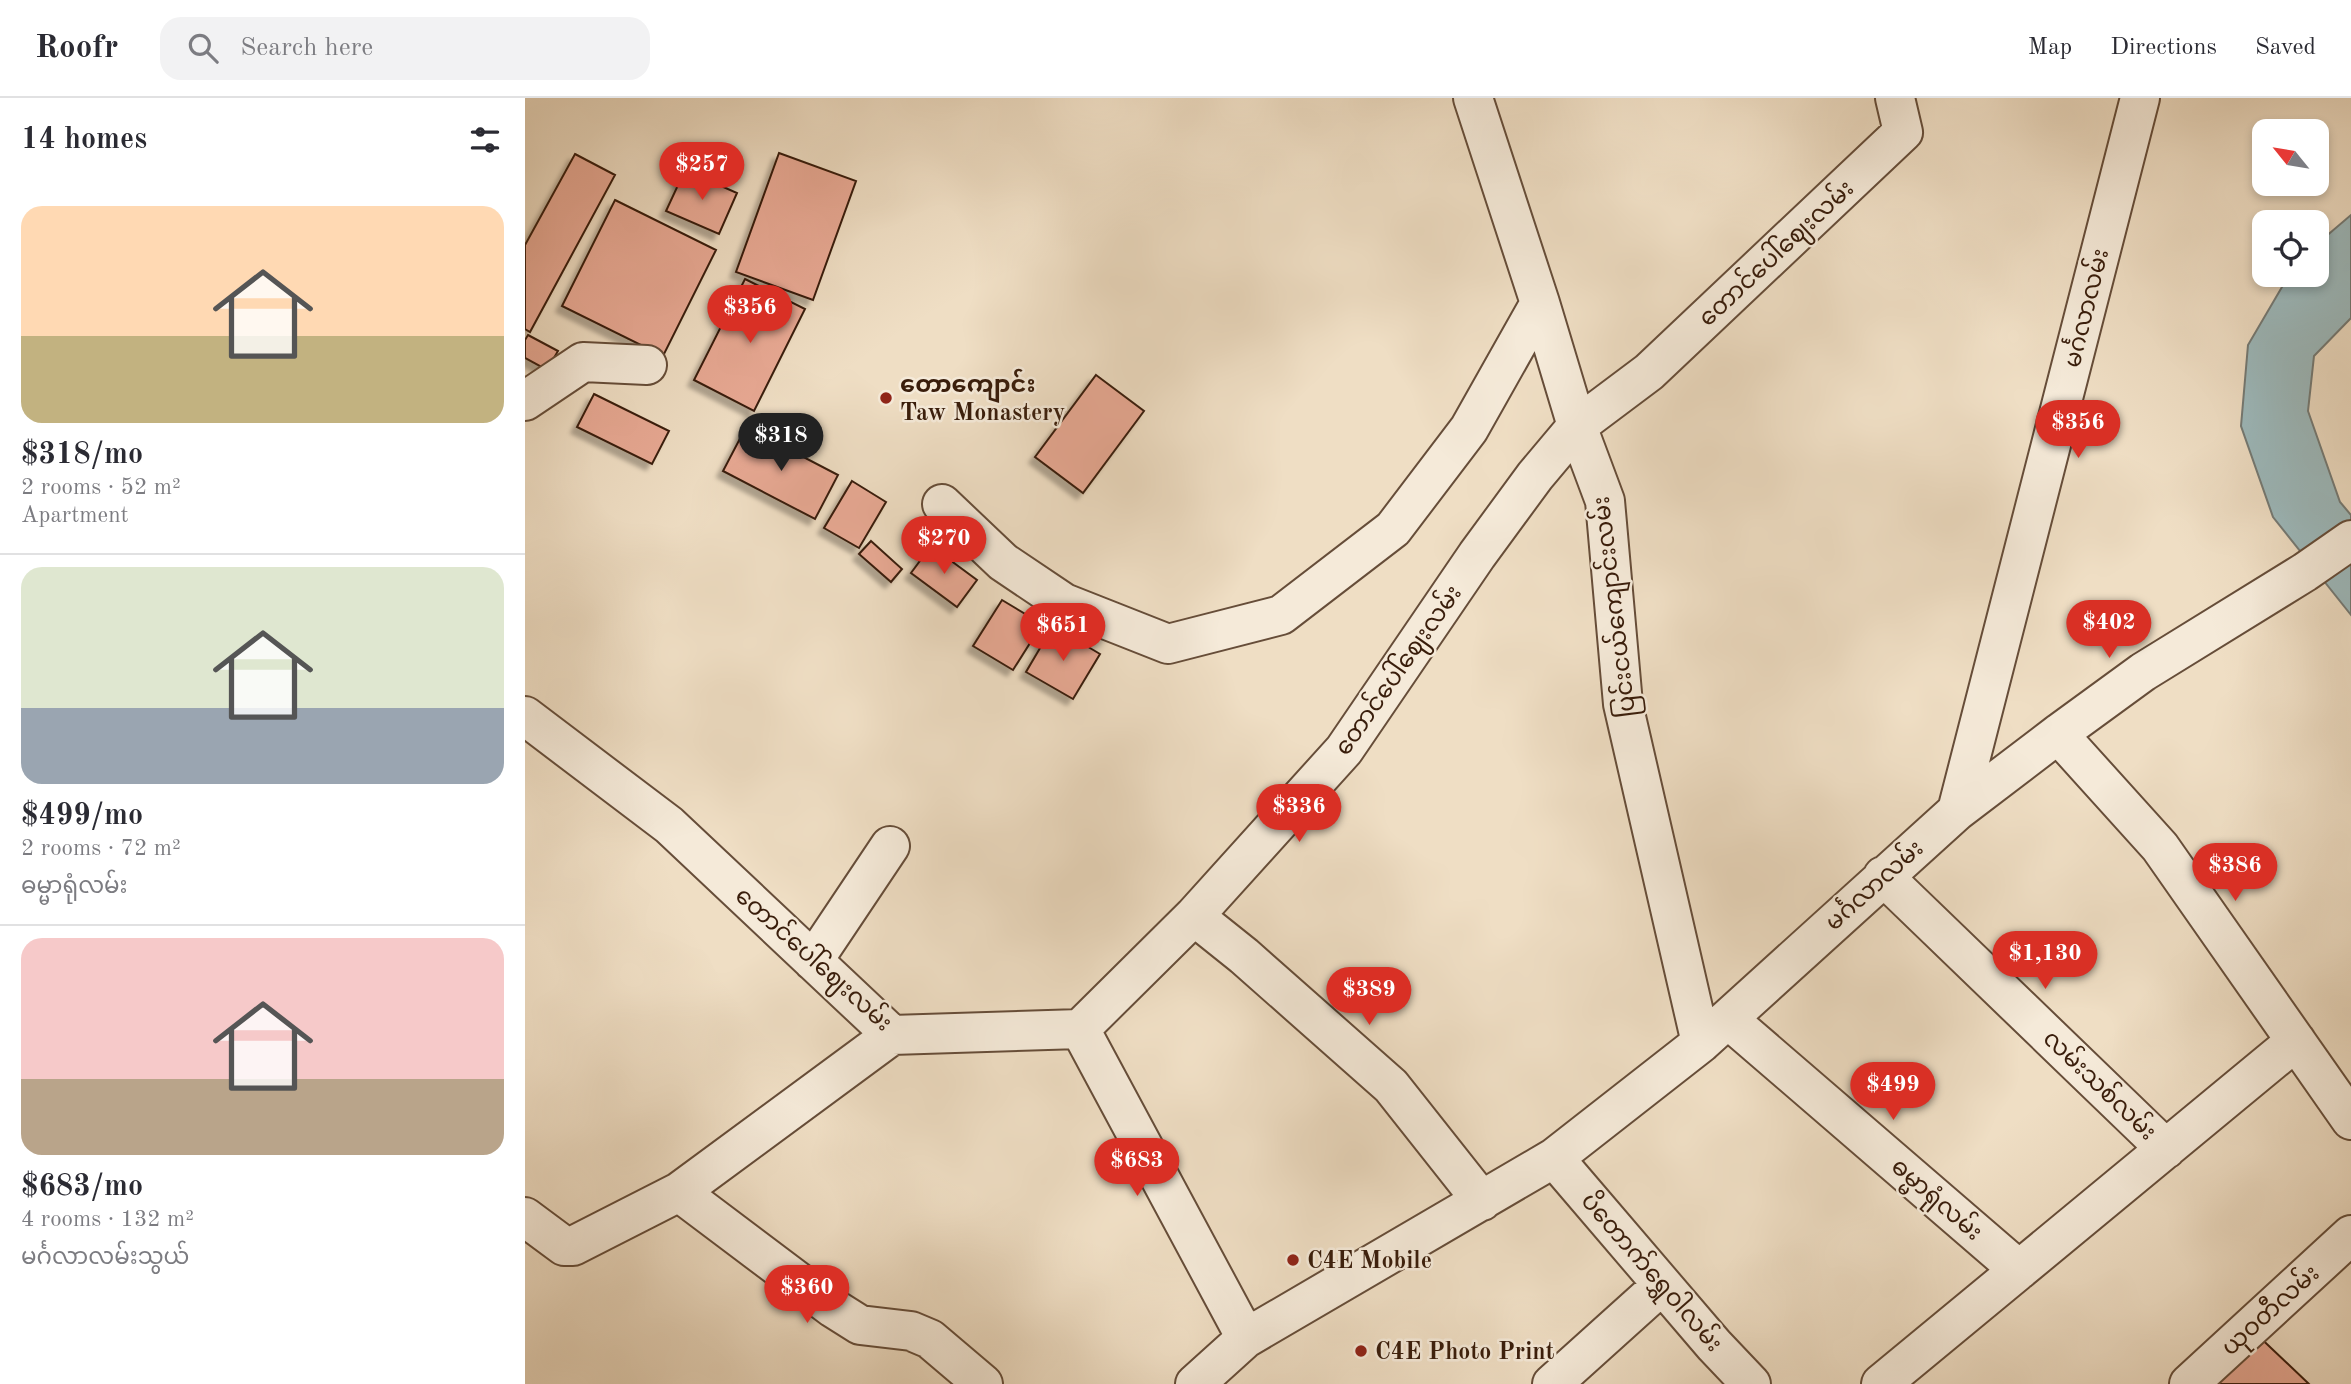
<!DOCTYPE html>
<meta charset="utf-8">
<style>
body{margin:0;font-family:"Old Standard TT","Noto Sans Myanmar",serif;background:#f2f2f3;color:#2b2b33;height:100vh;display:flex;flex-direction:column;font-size:26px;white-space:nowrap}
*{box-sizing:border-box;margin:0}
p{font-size:23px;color:#7c7c81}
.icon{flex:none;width:38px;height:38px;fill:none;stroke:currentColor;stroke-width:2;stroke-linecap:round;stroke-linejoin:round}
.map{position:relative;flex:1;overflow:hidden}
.details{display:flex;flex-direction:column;background:#fff;width:525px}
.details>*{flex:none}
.needle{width:46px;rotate:300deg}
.controls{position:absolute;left:1727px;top:21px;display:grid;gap:14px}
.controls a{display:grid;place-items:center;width:77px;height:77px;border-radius:14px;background:#fff;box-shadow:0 4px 10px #0003;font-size:35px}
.price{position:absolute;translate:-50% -60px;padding:0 16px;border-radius:24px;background:#d93025;color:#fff;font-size:23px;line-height:46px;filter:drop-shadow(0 2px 4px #0008)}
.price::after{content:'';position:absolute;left:50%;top:42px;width:21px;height:16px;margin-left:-10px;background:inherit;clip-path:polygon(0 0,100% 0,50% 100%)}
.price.active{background:#222;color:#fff}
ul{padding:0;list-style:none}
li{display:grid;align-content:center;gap:14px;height:371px;padding:0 21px}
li+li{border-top:2px solid #e1e1e2}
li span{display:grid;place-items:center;height:217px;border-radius:21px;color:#555}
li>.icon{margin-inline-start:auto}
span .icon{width:126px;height:126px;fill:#fffc;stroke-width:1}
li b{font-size:30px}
h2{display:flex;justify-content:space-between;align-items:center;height:84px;padding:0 21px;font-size:30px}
header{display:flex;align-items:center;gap:42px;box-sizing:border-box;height:98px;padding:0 35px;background:#fff;border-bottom:2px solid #e1e1e2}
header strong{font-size:33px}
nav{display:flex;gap:38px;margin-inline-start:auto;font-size:24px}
.search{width:490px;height:63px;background:#f2f2f3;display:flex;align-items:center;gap:18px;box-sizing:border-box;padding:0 24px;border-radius:21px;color:#7c7c81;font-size:26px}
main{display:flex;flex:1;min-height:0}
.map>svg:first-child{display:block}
.water{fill:#9dbabd;stroke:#757b76;stroke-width:2}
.building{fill:#e8a994;stroke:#391d0b;stroke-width:2;filter:url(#shadow)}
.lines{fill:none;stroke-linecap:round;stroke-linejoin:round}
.minor-casing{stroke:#664d39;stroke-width:42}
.minor{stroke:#f5ead9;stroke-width:38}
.poi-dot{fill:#8f2418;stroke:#f5ead9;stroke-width:2.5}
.labels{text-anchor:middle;stroke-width:5;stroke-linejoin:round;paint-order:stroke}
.street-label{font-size:24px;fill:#391d0b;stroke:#f5ead9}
.poi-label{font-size:24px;font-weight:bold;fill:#391d0b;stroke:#f5ead9;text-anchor:start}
</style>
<header>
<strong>Roofr</strong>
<div class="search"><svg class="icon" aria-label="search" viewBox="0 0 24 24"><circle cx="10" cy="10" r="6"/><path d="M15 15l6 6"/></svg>Search here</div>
<nav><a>Map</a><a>Directions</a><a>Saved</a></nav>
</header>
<main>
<section class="details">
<h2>14 homes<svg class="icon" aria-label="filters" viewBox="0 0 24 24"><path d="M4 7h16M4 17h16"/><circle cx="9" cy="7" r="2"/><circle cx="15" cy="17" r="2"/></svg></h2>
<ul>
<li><span style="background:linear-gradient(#ffd9b3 60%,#c2b280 0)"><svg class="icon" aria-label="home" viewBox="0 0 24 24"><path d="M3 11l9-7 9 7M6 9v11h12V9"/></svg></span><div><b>$318/mo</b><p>2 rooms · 52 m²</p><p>Apartment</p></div></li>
<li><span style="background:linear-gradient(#dfe7d0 65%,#9aa5b1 0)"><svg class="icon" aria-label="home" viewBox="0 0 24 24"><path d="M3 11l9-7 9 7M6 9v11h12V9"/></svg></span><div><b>$499/mo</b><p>2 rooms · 72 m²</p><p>ဓမ္မာရုံလမ်း</p></div></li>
<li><span style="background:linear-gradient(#f6c9c9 65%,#b9a48a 0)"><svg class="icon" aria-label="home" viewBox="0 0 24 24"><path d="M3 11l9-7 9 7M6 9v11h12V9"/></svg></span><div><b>$683/mo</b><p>4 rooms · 132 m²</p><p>မင်္ဂလာလမ်းသွယ်</p></div></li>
</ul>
</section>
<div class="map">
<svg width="1826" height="1286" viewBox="0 0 1826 1286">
<defs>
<filter id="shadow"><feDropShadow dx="-6" dy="6" stdDeviation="2" flood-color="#0004"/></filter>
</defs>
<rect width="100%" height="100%" fill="#efdec4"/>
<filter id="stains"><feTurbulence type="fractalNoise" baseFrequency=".00286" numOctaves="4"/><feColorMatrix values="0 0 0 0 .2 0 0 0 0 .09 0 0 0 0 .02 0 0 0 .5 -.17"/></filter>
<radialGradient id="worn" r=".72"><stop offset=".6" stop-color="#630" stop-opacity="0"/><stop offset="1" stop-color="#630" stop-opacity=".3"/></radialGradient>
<path class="water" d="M1826,117v103l-37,38 -6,55 32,91 11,13v100l-78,-98 -32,-91 7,-81 41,-70h28v-31z"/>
<path class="building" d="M254,55l77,28 -43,119 -77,-28z
M50,56l40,21 -85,157 -5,-3v-84z
M160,72l52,23 -18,41 -53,-23z
M90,102l101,50 -53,106 -101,-50z
M220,181l60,30 -51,102 -60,-31z
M3,237l30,16 -11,19 -22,-12v-18z
M571,277l48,36 -61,82 -48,-36z
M69,296l75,37 -17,33 -75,-37z
M221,329l92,48 -23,44 -92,-48z
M327,383l34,21 -27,46 -35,-20z
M346,443l31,28 -11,13 -32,-28z
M406,448l46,34 -20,27 -46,-34z
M477,502l40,24 -29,46 -40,-24z
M528,528l47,28 -27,45 -47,-27z
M1726,1231l58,55h-109z"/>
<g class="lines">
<g class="minor-casing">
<path id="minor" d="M948,0l67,205 37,123 28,75 18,203 78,339
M0,303l58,-39 64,3
M417,406l61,58 61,41 104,41 113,-29 112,-86 76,-100 71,-126
M0,618l144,109 223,210 188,-6 114,-113 150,-166 133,-195 58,-79 42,-50 72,-54 254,-240 -8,-34
M1533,636l102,113 191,273
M1432,713l183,-713
M1358,778l283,273
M669,818l50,40 147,130 91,115
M288,863l77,-115
M1203,921l291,251
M555,931l166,309
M1029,1060l160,187 37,39
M154,1094l154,116 27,17 51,6 19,8 53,45
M0,1119l39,29h9l106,-54 213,-157
M670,1286l51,-46 308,-180 147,-115 256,-232 101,-77 85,-62 162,-100 46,-32
M1027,1286l110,-99
M1356,1286l415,-343
M1664,1286l162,-149"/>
</g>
<use href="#minor" class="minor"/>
</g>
<g class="poi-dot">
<circle cx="361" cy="300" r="7"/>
<circle cx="768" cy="1162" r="7"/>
<circle cx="836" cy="1253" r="7"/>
</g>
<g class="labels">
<g class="street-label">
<text transform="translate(1251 155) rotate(-43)" y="8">တောင်ပေါ်ဈေးလမ်း</text>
<text transform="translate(1561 210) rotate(-76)" y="8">မင်္ဂလာလမ်း</text>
<text transform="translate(1089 509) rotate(-97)" y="8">ပြင်းငယ်ကျောင်းလမ်း</text>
<text transform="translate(873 572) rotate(-55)" y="8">တောင်ပေါ်ဈေးလမ်း</text>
<text transform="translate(1349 787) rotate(-42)" y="8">မင်္ဂလာလမ်း</text>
<text transform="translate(289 861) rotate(42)" y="8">တောင်ပေါ်ဈေးလမ်း</text>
<text transform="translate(1575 987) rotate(44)" y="8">လမ်းသစ်လမ်း</text>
<text transform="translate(1412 1101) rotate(41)" y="8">ဓမ္မာရုံလမ်း</text>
<text transform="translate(1127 1174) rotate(49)" y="8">ပိတောက်ရွှေဝါလမ်း</text>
<text transform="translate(1745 1212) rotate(-42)" y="8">ယုဝတီလမ်း</text>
</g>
<g class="poi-label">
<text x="375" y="294">တောကျောင်း<tspan x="375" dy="28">Taw Monastery</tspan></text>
<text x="782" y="1170">C4E Mobile</text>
<text x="850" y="1261">C4E Photo Print</text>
</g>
</g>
<rect width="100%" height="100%" filter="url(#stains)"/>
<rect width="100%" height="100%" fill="url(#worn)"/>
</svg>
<div class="controls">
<a><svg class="needle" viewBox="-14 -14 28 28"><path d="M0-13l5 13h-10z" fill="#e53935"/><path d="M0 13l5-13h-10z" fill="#7c7c81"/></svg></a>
<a><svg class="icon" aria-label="locate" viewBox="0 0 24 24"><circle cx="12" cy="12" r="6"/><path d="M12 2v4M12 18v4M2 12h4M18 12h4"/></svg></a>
</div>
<b class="price" style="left:177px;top:104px">$257</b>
<b class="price" style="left:225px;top:247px">$356</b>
<b class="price" style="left:1553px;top:362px">$356</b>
<b class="price active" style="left:256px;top:375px">$318</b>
<b class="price" style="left:419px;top:478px">$270</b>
<b class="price" style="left:1584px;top:562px">$402</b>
<b class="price" style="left:538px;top:565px">$651</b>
<b class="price" style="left:774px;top:746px">$336</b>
<b class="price" style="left:1710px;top:805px">$386</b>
<b class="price" style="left:1520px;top:893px">$1,130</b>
<b class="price" style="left:844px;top:929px">$389</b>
<b class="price" style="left:1368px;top:1024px">$499</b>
<b class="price" style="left:612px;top:1100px">$683</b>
<b class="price" style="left:282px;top:1227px">$360</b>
</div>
</main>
